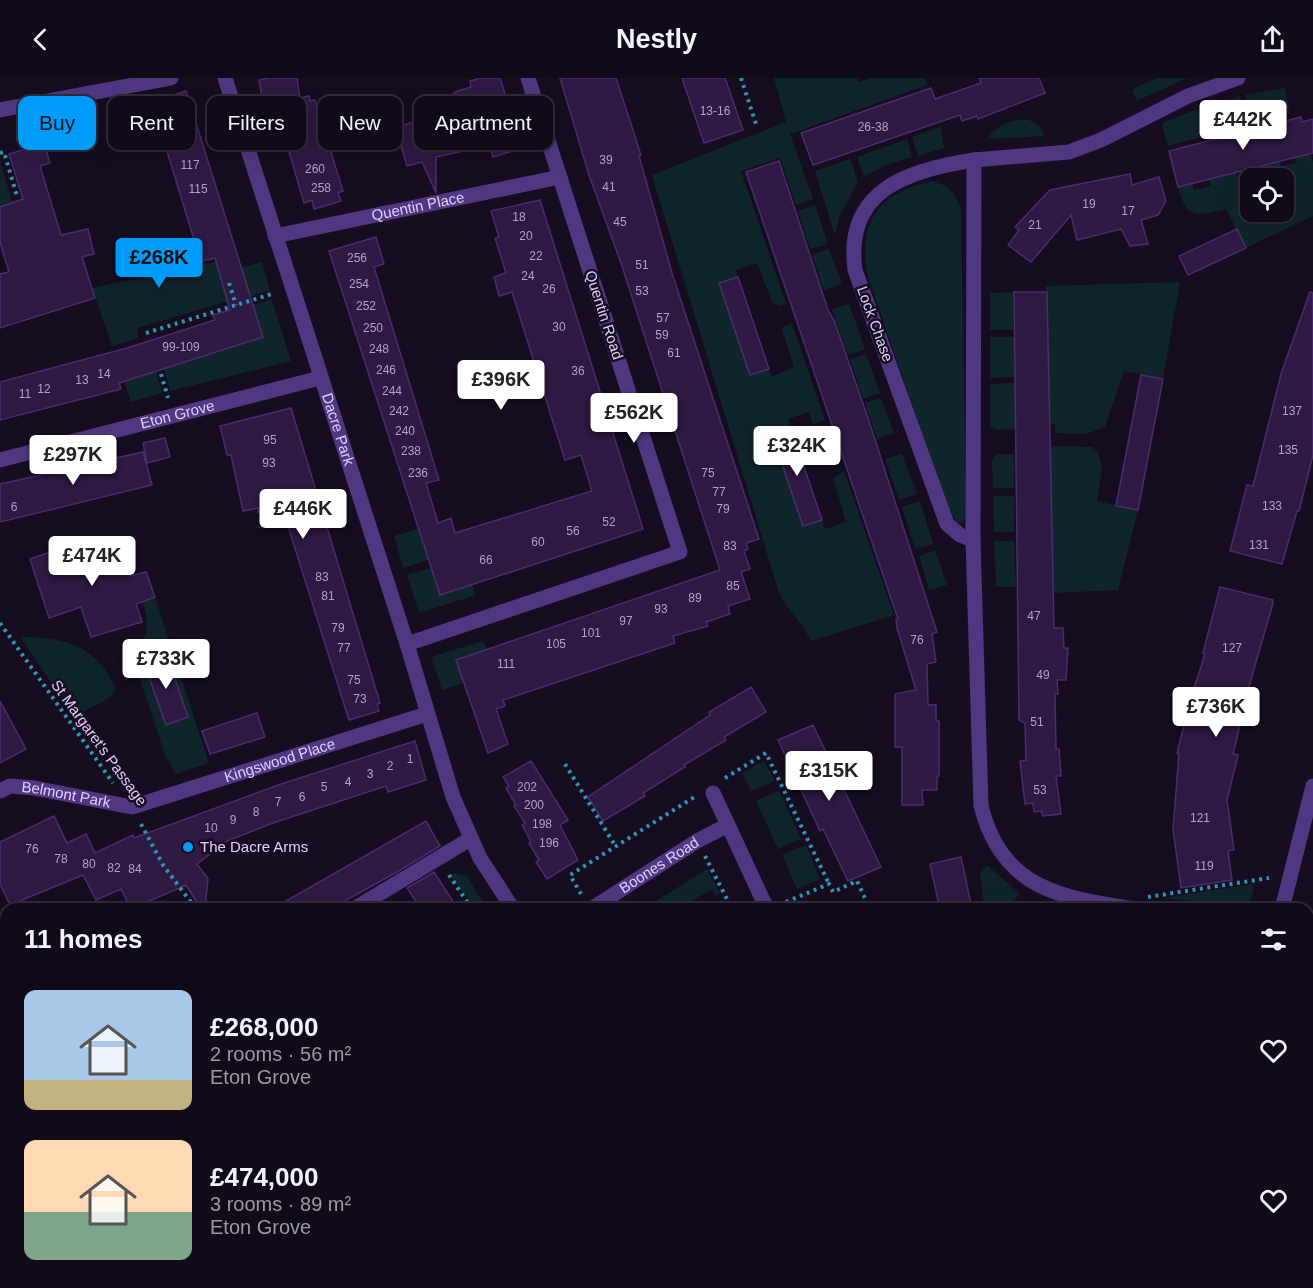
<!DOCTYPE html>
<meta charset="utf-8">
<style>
body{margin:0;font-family:Arial,sans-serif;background:#191322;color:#f1f3f6;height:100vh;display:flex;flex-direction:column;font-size:22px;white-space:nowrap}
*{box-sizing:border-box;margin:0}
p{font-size:20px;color:#9c9aa2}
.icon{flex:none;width:33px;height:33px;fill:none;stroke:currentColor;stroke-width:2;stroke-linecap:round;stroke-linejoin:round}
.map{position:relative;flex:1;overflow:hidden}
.panel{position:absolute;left:0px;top:825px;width:1314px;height:386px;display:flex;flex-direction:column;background:#100a19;border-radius:18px 18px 0 0;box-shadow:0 6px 24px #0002,0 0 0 2px #302b38}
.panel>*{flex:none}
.guide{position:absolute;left:18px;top:18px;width:600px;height:54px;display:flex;gap:12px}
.fabs{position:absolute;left:1240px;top:90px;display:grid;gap:12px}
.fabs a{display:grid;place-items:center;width:54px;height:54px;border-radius:12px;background:#100a19;box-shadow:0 6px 24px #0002,0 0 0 2px #302b38;font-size:30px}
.price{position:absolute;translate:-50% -51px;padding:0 14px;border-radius:6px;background:#fff;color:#222;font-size:20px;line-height:39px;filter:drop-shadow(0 2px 3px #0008)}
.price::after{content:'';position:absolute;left:50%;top:36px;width:18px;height:14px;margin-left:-9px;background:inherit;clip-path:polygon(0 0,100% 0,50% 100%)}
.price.active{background:#009bf8;color:#111}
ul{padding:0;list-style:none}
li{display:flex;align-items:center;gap:18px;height:150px;padding:0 24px}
li span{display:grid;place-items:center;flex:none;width:168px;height:120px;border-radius:12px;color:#555}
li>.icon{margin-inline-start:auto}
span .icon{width:72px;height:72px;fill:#fffc;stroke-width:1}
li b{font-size:26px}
h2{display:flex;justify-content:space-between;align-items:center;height:72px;padding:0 24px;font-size:26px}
.chip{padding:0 21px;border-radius:12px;background:#100a19;box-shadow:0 6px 24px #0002,0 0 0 2px #302b38;font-size:21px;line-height:54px}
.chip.active{background:#009bf8;color:#111}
header{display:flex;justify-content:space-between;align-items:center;height:78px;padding:0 24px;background:#100a19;font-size:27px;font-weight:600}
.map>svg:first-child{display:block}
.green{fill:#10252b;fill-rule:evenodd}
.building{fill:#2d1942;stroke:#4b2b6f;stroke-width:1.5}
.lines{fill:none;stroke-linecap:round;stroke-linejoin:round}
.path{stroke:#2d96b3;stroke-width:4;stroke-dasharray:3 4.5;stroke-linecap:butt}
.minor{stroke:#4f3881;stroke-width:15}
.poi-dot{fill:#009bf8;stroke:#160d21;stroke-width:2}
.labels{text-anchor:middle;stroke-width:5;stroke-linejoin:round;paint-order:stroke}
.number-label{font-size:12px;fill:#b4a0d0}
.street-label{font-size:15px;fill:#e1cdff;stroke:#160d21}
.poi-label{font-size:15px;fill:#e1cdff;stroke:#160d21;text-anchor:start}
</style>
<header><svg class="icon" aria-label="back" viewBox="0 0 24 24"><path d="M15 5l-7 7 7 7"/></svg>Nestly<svg class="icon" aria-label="share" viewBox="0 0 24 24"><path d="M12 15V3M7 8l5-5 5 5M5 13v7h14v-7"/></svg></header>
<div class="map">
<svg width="1313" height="1210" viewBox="0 0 1313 1210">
<rect width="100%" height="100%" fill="#160d21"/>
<path class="green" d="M774,0h83l2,4 12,-4h54l2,7 -137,49 23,65 -17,6 -16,-47 -39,13 45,133 -6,2 -8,-4 -15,-39 -21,7 2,7 -19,6 31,92 19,-6 2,8 23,-10 -12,-37 2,-4 8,-3 33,97 -12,4 -4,-12 -21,7 3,9 -19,7 31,91 19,-6 3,9 21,-7 -13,-44 11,-7 50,144 -83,26c-9,-19 -23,-30 -32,-48l-127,-418 134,-53z
M1157,0h30l-50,23 -5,-10 3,-3z
M1285,10l5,26 -38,10 -7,-29z
M1240,18l7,30 -36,9 -7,-28z
M1198,31l8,27 -38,10 -6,-19 2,-5z
M1026,41l12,5 7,12 -58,3c8,-13 24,-19 39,-20z
M941,48l3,22 -26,8 -6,-19z
M907,61l5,18 -26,8 -22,12 -7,-20z
M1310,73l3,12v53l-67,32 -20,-39c-30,8 -40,10 -48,-23l14,-4 2,8 17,-4 -1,-6 26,-8 2,7 16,-4v-5l3,-4 22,-5 2,5 15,-3 -2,-8zM1251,100h33v34h-33z
M850,81l8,23 -19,35 -4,19 -20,-65z
M0,83l13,44 -9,3 -1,-2 -3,1z
M932,103c17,5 23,11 29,28l5,307 -2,5 -5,2 -9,-9 -82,-237c-11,-55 10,-84 64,-96z
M815,127l13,39 -18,5 -12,-38z
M829,171l13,35 -18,6 -12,-36z
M216,184l13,39 -92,27 1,10 -26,8 -20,-58z
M262,184l8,28 -21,7 -9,-29z
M1180,204l-17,97 -39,-8 -19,56 -19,7 -31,-1v-9h-6l-3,-138z
M1014,214l-1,33 2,5h-25v-37z
M272,222l19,61 -121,30 -6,-22 98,-32 -10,-32z
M849,226l16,45 -17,6 -16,-46z
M990,259h26v40l-26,1z
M866,276l14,39 -17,6 -13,-40z
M156,293l6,22 -31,9 -7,-21z
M1016,305v46l-20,1 -6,-4v-42z
M881,320l13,35 -17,6 -12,-36z
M1050,368l42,1 6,5 4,16 -5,33 41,9 -20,80 -66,3z
M902,376l15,40 -18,6 -14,-41z
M996,376h18v34h-21l-1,-28z
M993,418h21v36h-20z
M920,423l13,43 -18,5 -13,-42z
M418,451l10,31 -25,8 -9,-32z
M994,463h20l2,46h-20z
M935,472l12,35 -18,5 -10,-34z
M431,490l9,26 32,-10 4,11 -57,18 -12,-38z
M155,519l54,166 -33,11 -11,-19 -32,-97c13,-22 19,-30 9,-56z
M20,559c45,0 76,8 96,52l-6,9 -36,18z
M483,563l4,9 -31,10 8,23 -22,7 -11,-33z
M764,683l11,20 -24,10 -9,-18z
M779,712l22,49 -23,10 -22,-48z
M806,767l14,34 -23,10 -15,-34z
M987,787l33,29 -14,15h-20l-2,-3 -4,-32z
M707,791l13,24 -3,3 -5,-7 -33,20h-36z
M454,795l13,3 17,28 -9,5 -24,-33z
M1255,806l-6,23 -86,-9z
M6,995v45l-6,3v-46z
M459,1205h52l1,5h-52z
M653,1205h43l2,5h-44z
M865,1205v-1l129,1 -2,5h-125z"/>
<path class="building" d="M269,0h28l3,20 9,-2 1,5 5,-1 28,91 -5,2 3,8 -27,8 -2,-9 -8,3 -30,-103 -11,2 -4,-22z
M481,0h19l22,70 -29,9 -3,-12 -54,12v36l-14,-31 -15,4 -11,-38 57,-20 -3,-10 5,-6 16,-5 -1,-6z
M560,0h56l25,77 -2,1 33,117 87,266 -13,4 2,6 -4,2 6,18 -9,3 9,27 -22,7 2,8 -24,8 2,4 -35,10 2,7 -172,57 2,6 -9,3 12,35 -20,9 -32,-93 264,-90 -99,-307 -32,-88z
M682,0h43l18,52 -39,13z
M979,0h60l6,15 -67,26 -1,-3 -15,5 -2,-6 -147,50 -12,-32 130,-45 4,11 46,-16z
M186,13l77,246 -144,46 2,6 -121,31v-38l127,-34 88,-28 -2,-5 17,-5 -15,-52 -13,3 -3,-5 -47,-154z
M76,31l7,34 -37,7 4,13 -10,3 21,69 27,-6 6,25 -12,3 13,41 -95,30v-54l9,-2 -9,-30v-35l23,-8 -14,-45 35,-10 -6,-27z
M1301,39l1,5 11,-3v34l-135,34 -9,-36z
M779,83l49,149 6,10 35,101 68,211 -5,2 4,28 -9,2 1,41h8v16h3v55h-2v14h-15l1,15h-21v-58h-7v-53l21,-4 -19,-62 -1,-8 2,-1 -152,-447z
M1130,96l2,11 27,-8 7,24 -8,14 -17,5 7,24 -18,2 -9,-17 -44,11 -6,-25 -40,47 -23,-17 11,-15 -4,-3 35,-37z
M540,122l103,329 -203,66 -111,-344 47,-14 8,27 -10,3 65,213 -13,3 12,40 13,-5 4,15 137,-42 -11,-36 -16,5 -53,-168 -13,4 -5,-19 12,-4 -11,-35 4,-1 -8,-26z
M1237,151l9,19 -58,27 -9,-19z
M738,199l31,92 -19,6 -31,-92z
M1014,214h33l7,336h9l1,20h4l-2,32h-9l1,14h-3l1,55h3l2,27h-5l5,38 -18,2 -2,-5 -7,1 -1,-9 -8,1 -5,-43 6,-1 -1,-37 -6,-3z
M1310,214l3,1v162l-14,56h-2l-15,53 -52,-13 17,-66 6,1 28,-112z
M1141,297l22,4 -25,131 -22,-4z
M291,330l89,295 -3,1 2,7 -30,9 -67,-213 -24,5v-4l-15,3 -12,-56h-4l-7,-29z
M791,350l31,92 -19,6 -31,-92z
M165,360l5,19 -23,6 -4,-20z
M143,374l9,33 -152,37v-38z
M119,464l12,34 15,-4 9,25 -19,7 6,18 -51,15 -10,-30 -32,11 -19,-59 41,-14 4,11z
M1220,509l53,13v3l-23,80 -17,71 5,1 -11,45 7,50 -6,1 4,29 -51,8 -8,-59 6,-75 -2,-1 14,-55 14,-44 -2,-1z
M167,577l21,62 -22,8 -22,-62z
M751,609l15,25 -42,25 2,3 -42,25 1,2 -42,26 2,3 -42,25 -15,-24 122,-82 -1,-3z
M0,623l26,48 -26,14z
M257,635l8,24 -55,17 -8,-23z
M813,647l68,142 -33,14 -25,-52 -3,2 -42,-91z
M415,663l11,39 -38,12 -2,-6 -113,37 -46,18 -30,23 11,15 -3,30h-4l-15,-24 -55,24 -10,-20 -25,11 -13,-25 -73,30 -10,-21v-42l54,-26 13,27 19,-9 9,19 38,-18 1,3 147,-54z
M531,683l37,59 -8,5 18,35 -31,19 -11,-17 3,-2 -10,-17 2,-1 -9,-17 3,-2 -11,-17 2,-1 -10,-17 3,-2 -6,-9z
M426,743l14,25 -43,26 -67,37h-58z
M961,779l11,52h-32l-10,-45z
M434,794l7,11 17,26h-37l-14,-21z"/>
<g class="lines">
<path class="path" d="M741,0l15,46
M0,75l4,-1 13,44
M229,205l7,22
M146,255l129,-40
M161,296l7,24
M0,545l113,160
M565,686l51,83
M725,700l41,-25 63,131
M141,746l22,41 33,44
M705,778l27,53
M449,797l23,34
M581,816l-11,-19 126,-79
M1148,819l121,-19
M786,824l43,-18 4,8 24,-11 13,28
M0,1127l6,-1
M226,1204l1,6
M330,1204l1,6
M411,1204l1,6
M851,1204l2,6
M1106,1210l1,-6"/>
<g class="minor">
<path id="s1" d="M225,0l182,566 46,153 27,61 33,51"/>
<path d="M0,32l171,-32"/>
<path id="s2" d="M275,158l285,-59"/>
<path id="s3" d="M0,382l320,-82"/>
<path d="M973,462l-13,-5 -13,-11 -92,-254c-11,-80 53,-100 119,-110"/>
<path d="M407,566l273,-92 -152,-474"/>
<path id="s4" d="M0,713l10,-5 24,2 98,19 295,-93"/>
<path d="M713,715l15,32"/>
<path d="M354,831l116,-70"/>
<path id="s5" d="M591,831l106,-68 31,-16 39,84"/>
<path d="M1135,831c-74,-11 -133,-20 -154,-103l-8,-266 1,-380 95,-8 32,-12 87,-44 50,-18"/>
<path d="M1282,831l31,-123"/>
<path d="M1308,956h5"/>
<path d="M0,1155l2,8"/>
<path d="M141,1204l1,6"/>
<path d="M251,1204l2,6"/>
<path d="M442,1204l1,6"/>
<path d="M722,1204l2,6"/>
<path d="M1026,1210l2,-6"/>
<path d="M1198,1210l1,-6"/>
</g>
</g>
<circle class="poi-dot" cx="188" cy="769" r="6"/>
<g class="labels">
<g class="number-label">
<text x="715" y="37">13-16</text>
<text x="873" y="53">26-38</text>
<text x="606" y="86">39</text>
<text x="190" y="91">117</text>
<text x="315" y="95">260</text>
<text x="609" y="113">41</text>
<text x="321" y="114">258</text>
<text x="198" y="115">115</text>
<text x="1089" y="130">19</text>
<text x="1128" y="137">17</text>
<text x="519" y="143">18</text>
<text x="620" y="148">45</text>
<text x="1035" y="151">21</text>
<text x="526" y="162">20</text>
<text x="536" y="182">22</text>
<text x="357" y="184">256</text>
<text x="642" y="191">51</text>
<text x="528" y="202">24</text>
<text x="359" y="210">254</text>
<text x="549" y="215">26</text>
<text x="642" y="217">53</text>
<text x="366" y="232">252</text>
<text x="663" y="244">57</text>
<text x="559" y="253">30</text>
<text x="373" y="254">250</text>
<text x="662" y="261">59</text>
<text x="181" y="273">99-109</text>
<text x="379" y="275">248</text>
<text x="674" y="279">61</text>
<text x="386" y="296">246</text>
<text x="578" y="297">36</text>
<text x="104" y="300">14</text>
<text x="82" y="306">13</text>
<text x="44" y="315">12</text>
<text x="392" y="317">244</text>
<text x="25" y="320">11</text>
<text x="399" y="337">242</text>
<text x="1292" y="337">137</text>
<text x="405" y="357">240</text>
<text x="270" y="366">95</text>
<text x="1288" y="376">135</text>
<text x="411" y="377">238</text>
<text x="269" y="389">93</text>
<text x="418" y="399">236</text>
<text x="708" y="399">75</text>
<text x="719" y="418">77</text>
<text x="1272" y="432">133</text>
<text x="14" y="433">6</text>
<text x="723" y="435">79</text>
<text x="609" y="448">52</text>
<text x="573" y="457">56</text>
<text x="538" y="468">60</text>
<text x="1259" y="471">131</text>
<text x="730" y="472">83</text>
<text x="486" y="486">66</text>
<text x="322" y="503">83</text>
<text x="733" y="512">85</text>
<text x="328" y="522">81</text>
<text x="695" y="524">89</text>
<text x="661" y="535">93</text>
<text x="1034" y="542">47</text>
<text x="626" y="547">97</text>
<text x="338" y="554">79</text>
<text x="591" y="559">101</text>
<text x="917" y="566">76</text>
<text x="556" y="570">105</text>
<text x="344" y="574">77</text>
<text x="1232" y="574">127</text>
<text x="506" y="590">111</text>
<text x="1043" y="601">49</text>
<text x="354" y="606">75</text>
<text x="360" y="625">73</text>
<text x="1037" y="648">51</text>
<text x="410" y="685">1</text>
<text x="390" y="692">2</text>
<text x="370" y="700">3</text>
<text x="348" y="708">4</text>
<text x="324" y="713">5</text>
<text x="527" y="713">202</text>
<text x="1040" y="716">53</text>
<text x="302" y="723">6</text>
<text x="278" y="728">7</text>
<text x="534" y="731">200</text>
<text x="256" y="738">8</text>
<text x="1200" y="744">121</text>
<text x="233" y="746">9</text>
<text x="542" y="750">198</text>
<text x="211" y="754">10</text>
<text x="549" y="769">196</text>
<text x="32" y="775">76</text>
<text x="61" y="785">78</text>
<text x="89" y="790">80</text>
<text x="1204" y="792">119</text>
<text x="114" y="794">82</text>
<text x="135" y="795">84</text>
</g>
<g class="street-label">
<text dy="5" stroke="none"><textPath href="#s2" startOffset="146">Quentin Place</textPath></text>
<text transform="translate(604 237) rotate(72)" y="5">Quentin Road</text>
<text transform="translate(875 246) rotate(70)" y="5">Lock Chase</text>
<text dy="5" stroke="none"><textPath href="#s3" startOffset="183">Eton Grove</textPath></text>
<text dy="5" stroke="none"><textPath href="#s1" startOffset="369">Dacre Park</textPath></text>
<text transform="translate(99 665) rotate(54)" y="5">St Margaret's Passage</text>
<text dy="5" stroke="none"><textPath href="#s4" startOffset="290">Kingswood Place</textPath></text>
<text dy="5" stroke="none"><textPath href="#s4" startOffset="68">Belmont Park</textPath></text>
<text dy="5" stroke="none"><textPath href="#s5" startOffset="81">Boones Road</textPath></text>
</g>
<g class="poi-label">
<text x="200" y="774">The Dacre Arms</text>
</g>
</g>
</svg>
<div class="fabs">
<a><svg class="icon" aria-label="locate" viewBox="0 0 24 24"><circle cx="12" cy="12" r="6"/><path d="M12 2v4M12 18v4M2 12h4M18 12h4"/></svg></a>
</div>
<b class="price" style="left:1243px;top:73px">£442K</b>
<b class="price active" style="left:159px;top:211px">£268K</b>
<b class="price" style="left:501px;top:333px">£396K</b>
<b class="price" style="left:634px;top:366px">£562K</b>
<b class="price" style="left:797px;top:399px">£324K</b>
<b class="price" style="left:73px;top:408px">£297K</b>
<b class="price" style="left:303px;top:462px">£446K</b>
<b class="price" style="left:92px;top:509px">£474K</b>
<b class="price" style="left:166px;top:612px">£733K</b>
<b class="price" style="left:1216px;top:660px">£736K</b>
<b class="price" style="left:829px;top:724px">£315K</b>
<div class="guide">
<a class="chip active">Buy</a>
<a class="chip">Rent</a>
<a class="chip">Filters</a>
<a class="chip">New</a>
<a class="chip">Apartment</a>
</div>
<section class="panel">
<h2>11 homes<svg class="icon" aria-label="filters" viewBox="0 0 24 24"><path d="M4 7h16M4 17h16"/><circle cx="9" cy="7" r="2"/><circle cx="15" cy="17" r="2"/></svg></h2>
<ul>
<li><span style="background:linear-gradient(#a9c7e8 75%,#c2b280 0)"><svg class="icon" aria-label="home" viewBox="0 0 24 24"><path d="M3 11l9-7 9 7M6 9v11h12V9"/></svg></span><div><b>£268,000</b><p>2 rooms · 56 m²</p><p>Eton Grove</p></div><svg class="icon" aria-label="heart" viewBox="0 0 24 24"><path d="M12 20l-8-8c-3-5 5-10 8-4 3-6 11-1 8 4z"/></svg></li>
<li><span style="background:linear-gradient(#ffd9b3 60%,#7fa58c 0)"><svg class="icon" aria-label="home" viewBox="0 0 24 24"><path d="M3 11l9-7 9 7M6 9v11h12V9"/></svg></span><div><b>£474,000</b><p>3 rooms · 89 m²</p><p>Eton Grove</p></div><svg class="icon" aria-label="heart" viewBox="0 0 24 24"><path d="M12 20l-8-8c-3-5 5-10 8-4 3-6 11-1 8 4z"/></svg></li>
</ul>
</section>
</div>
